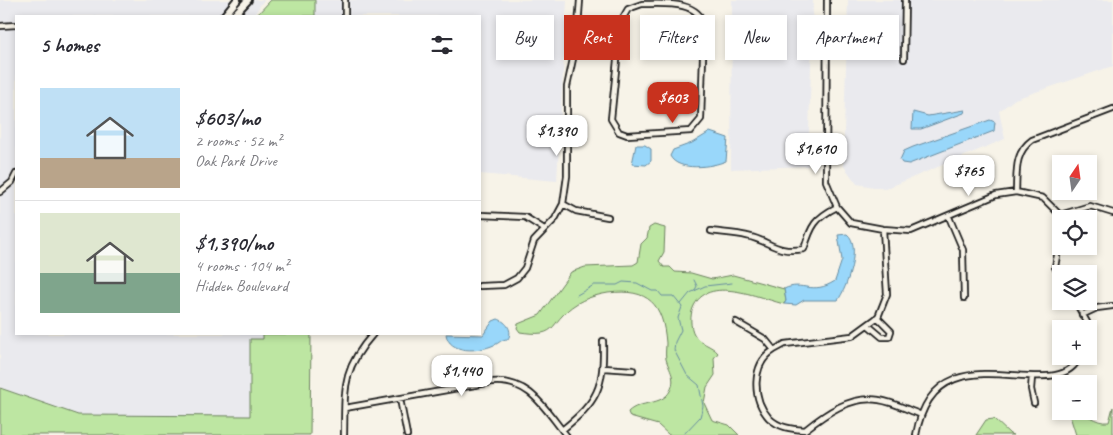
<!DOCTYPE html>
<meta charset="utf-8">
<style>
body{margin:0;font-family:Caveat,sans-serif;background:#f2f2f3;color:#2b2b33;height:100vh;display:flex;flex-direction:column;font-size:19px;white-space:nowrap}
*{box-sizing:border-box;margin:0}
p{font-size:16px;color:#7c7c81}
.icon{flex:none;width:28px;height:28px;fill:none;stroke:currentColor;stroke-width:2;stroke-linecap:round;stroke-linejoin:round}
.map{position:relative;flex:1;overflow:hidden}
.sheet{position:absolute;left:15px;top:15px;width:466px;height:320px;display:flex;flex-direction:column;background:#fff;border-radius:0px;box-shadow:0 2px 8px #0003}
.sheet>*{flex:none}
.guide{position:absolute;left:496px;top:15px;width:475px;height:45px;display:flex;gap:10px}
.needle{width:32px;rotate:13deg}
.tools{position:absolute;left:1052px;top:155px;display:grid;gap:10px}
.tools a{display:grid;place-items:center;width:45px;height:45px;border-radius:0px;background:#fff;box-shadow:0 2px 8px #0003;font-size:25px}
.price{position:absolute;translate:-50% -42px;padding:0 11px;border-radius:10px;background:#fff;color:#222;font-size:16px;line-height:32px;filter:drop-shadow(0 1px 2px #0008)}
.price::after{content:'';position:absolute;left:50%;top:30px;width:15px;height:11px;margin-left:-8px;background:inherit;clip-path:polygon(0 0,100% 0,50% 100%)}
.price.on{background:#c8321e;color:#fff}
ul{padding:0;list-style:none}
li{display:flex;align-items:center;gap:15px;height:125px;padding:0 25px}
li+li{border-top:1px solid #e1e1e2}
li span{display:grid;place-items:center;flex:none;width:140px;height:100px;border-radius:0px;color:#555}
li>.icon{margin-inline-start:auto}
span .icon{width:60px;height:60px;fill:#fffc;stroke-width:1}
li b{font-size:21px}
h2{display:flex;justify-content:space-between;align-items:center;height:60px;padding:0 25px;font-size:21px}
.pill{padding:0 18px;border-radius:0px;background:#fff;box-shadow:0 2px 8px #0003;font-size:18px;line-height:45px}
.pill.on{background:#c8321e;color:#fff}
.map>svg:first-child{display:block}
.built{fill:#eaeaee}
.green{fill:#bde6a2;stroke:#6c815f}
.water{fill:#99d7fa;stroke:#678ca1}
.lines{fill:none;stroke-linecap:round;stroke-linejoin:round}
.stream{stroke:#678ca1;stroke-width:1}
.street-casing{stroke:#1c1c1c;stroke-width:8}
.secondary-casing{stroke:#1c1c1c;stroke-width:10}
.street{stroke:#f7f3e8;stroke-width:4.5}
.secondary{stroke:#f7f3e8;stroke-width:6}
</style>
<div class="map">
<svg width="1113" height="435" viewBox="0 0 1113 435">
<rect width="100%" height="100%" fill="#f7f3e8"/>
<filter id="ink" filterUnits="userSpaceOnUse"><feTurbulence type="fractalNoise" baseFrequency=".02" numOctaves="2"/><feDisplacementMap in="SourceGraphic" scale="10" xChannelSelector="R" yChannelSelector="G"/><feConvolveMatrix kernelMatrix="1 2 1 2 8 2 1 2 1" color-interpolation-filters="sRGB"/></filter>
<g filter="url(#ink)">
<path class="built" d="M0,0h264l-11,16h-237v318h247v5h-13v77l-172,-1 -78,-27z
M315,0h252l-10,181 -77,-7v-158h-165z
M732,0h81l-5,166 -77,3z
M848,0h265v66l-98,33 -16,12 6,28 -120,50 -28,-5 -14,-19z"/>
<path class="green" d="M271,0h44v16h-59z
M654,225l11,3 -1,24 -5,9 5,6h6l5,5 16,1 21,6 21,-4 51,14 2,12 -2,3c-25,-6 -77,-30 -91,4 -3,7 -3,19 1,26 5,10 18,11 24,19l-4,5 1,17 -8,12 -3,16 8,17 17,5 10,10h-70l-11,-10 -28,-8 -2,-5c12,-12 34,-6 42,-21 7,-13 -1,-21 -4,-32 -1,-5 0,-11 0,-16 -3,-39 -17,-55 -58,-50 -18,3 -34,9 -46,23 -7,7 -9,15 -20,17 -6,1 -16,0 -22,-1l-3,-4 1,-4 22,-9 31,-43 14,-5 48,-2 5,-3 3,-18 6,-6 2,-10z
M263,334h48l-1,101h-310v-47l78,27 172,1v-77h13z
M1113,407v28h-37l-6,-19 2,-5c14,0 22,13 37,11z
M994,419l16,15 3,1h-37l10,-15z"/>
<path class="water" d="M965,110l-1,3 -43,16h-9l1,-17 15,4z
M990,120l5,2 -1,9 -85,33 -7,-1 -2,-3 4,-9 9,-4z
M710,132l18,6 -2,23c-14,6 -48,11 -56,-5l3,-6 19,-7z
M636,145h9l6,4v12l-5,4 -14,-1z
M847,234c15,11 0,54 -9,66h-34l-8,5 -12,-1 2,-3 -2,-12c19,-9 28,7 51,-8l7,-21 -4,-25z
M498,319c9,3 15,12 10,20 -7,0 -8,4 -14,6 -15,7 -45,9 -48,-11l37,1 10,-14z"/>
<g class="lines">
<path class="stream" d="M694,280l3,6 -2,4
M577,295l17,-10h23l6,-3 14,1 15,8h6l4,5h11l9,11 -4,11 3,12 -6,12 -1,8 13,25 12,10 4,21 -3,11 -17,18
M681,304l9,-11 15,-7 27,-3"/>
<g class="street-casing">
<path id="street" d="M827,0l-1,181 11,26 14,16 32,6 28,2 85,-36 20,-3 27,6 17,17 1,5
M642,4c22,0 56,-4 62,21l-3,94 -10,12 -64,4 -8,-3 -8,-13 10,-98 7,-12z
M345,16v-16
M0,26l16,-1
M904,59l1,-59
M0,192l12,-10 4,-8
M1016,192c1,-20 -2,-39 16,-52l81,-31
M563,204l13,7 32,6
M480,215l45,2 19,12
M1060,215l30,-9 23,7
M949,217l14,33 1,48
M711,231c12,2 24,2 36,5 24,5 28,18 57,13 7,-23 11,-31 33,-42
M1061,233l-6,34 6,11
M480,286l24,-1 13,-7 8,-10 9,-27 21,-22 8,-15 4,-28v-89l10,-47 3,-40
M1075,301l12,21v7
M1082,315l15,-7 15,-2
M736,322l29,17 9,11 11,-6 67,-8 26,-19 9,-23 -4,-65
M869,326l13,11h7l2,-6 -14,-14
M774,350c-23,14 -22,49 -5,68 10,10 23,11 36,12 20,-16 46,-35 74,-30 14,2 27,9 40,14
M604,368l29,2
M1032,377l-1,12 3,14
M400,399l7,36
M345,408l147,-26c38,-3 52,26 74,53
M562,430c36,-29 42,-42 41,-89
M344,435c1,-45 -3,-65 29,-101
M916,435c20,-113 141,-23 164,-79"/>
</g>
<g class="secondary-casing">
<path id="secondary" d="M224,16l13,-16
M233,16l15,-16"/>
</g>
<use href="#street" class="street"/>
<use href="#secondary" class="secondary"/>
</g>
</g>
</svg>
<div class="tools">
<a><svg class="needle" viewBox="-14 -14 28 28"><path d="M0-13l5 13h-10z" fill="#e53935"/><path d="M0 13l5-13h-10z" fill="#7c7c81"/></svg></a>
<a><svg class="icon" aria-label="locate" viewBox="0 0 24 24"><circle cx="12" cy="12" r="6"/><path d="M12 2v4M12 18v4M2 12h4M18 12h4"/></svg></a>
<a><svg class="icon" aria-label="layers" viewBox="0 0 24 24"><path d="M12 4l9 5-9 5-9-5zM3 14l9 5 9-5"/></svg></a>
<a>+</a>
<a>−</a>
</div>
<b class="price on" style="left:673px;top:124px">$603</b>
<b class="price" style="left:557px;top:157px">$1,390</b>
<b class="price" style="left:816px;top:175px">$1,610</b>
<b class="price" style="left:969px;top:197px">$765</b>
<b class="price" style="left:462px;top:397px">$1,440</b>
<div class="guide">
<a class="pill">Buy</a>
<a class="pill on">Rent</a>
<a class="pill">Filters</a>
<a class="pill">New</a>
<a class="pill">Apartment</a>
</div>
<section class="sheet">
<h2>5 homes<svg class="icon" aria-label="filters" viewBox="0 0 24 24"><path d="M4 7h16M4 17h16"/><circle cx="9" cy="7" r="2"/><circle cx="15" cy="17" r="2"/></svg></h2>
<ul>
<li><span style="background:linear-gradient(#bfe0f5 70%,#b9a48a 0)"><svg class="icon" aria-label="home" viewBox="0 0 24 24"><path d="M3 11l9-7 9 7M6 9v11h12V9"/></svg></span><div><b>$603/mo</b><p>2 rooms · 52 m²</p><p>Oak Park Drive</p></div></li>
<li><span style="background:linear-gradient(#dfe7d0 60%,#7fa58c 0)"><svg class="icon" aria-label="home" viewBox="0 0 24 24"><path d="M3 11l9-7 9 7M6 9v11h12V9"/></svg></span><div><b>$1,390/mo</b><p>4 rooms · 104 m²</p><p>Hidden Boulevard</p></div></li>
</ul>
</section>
</div>
